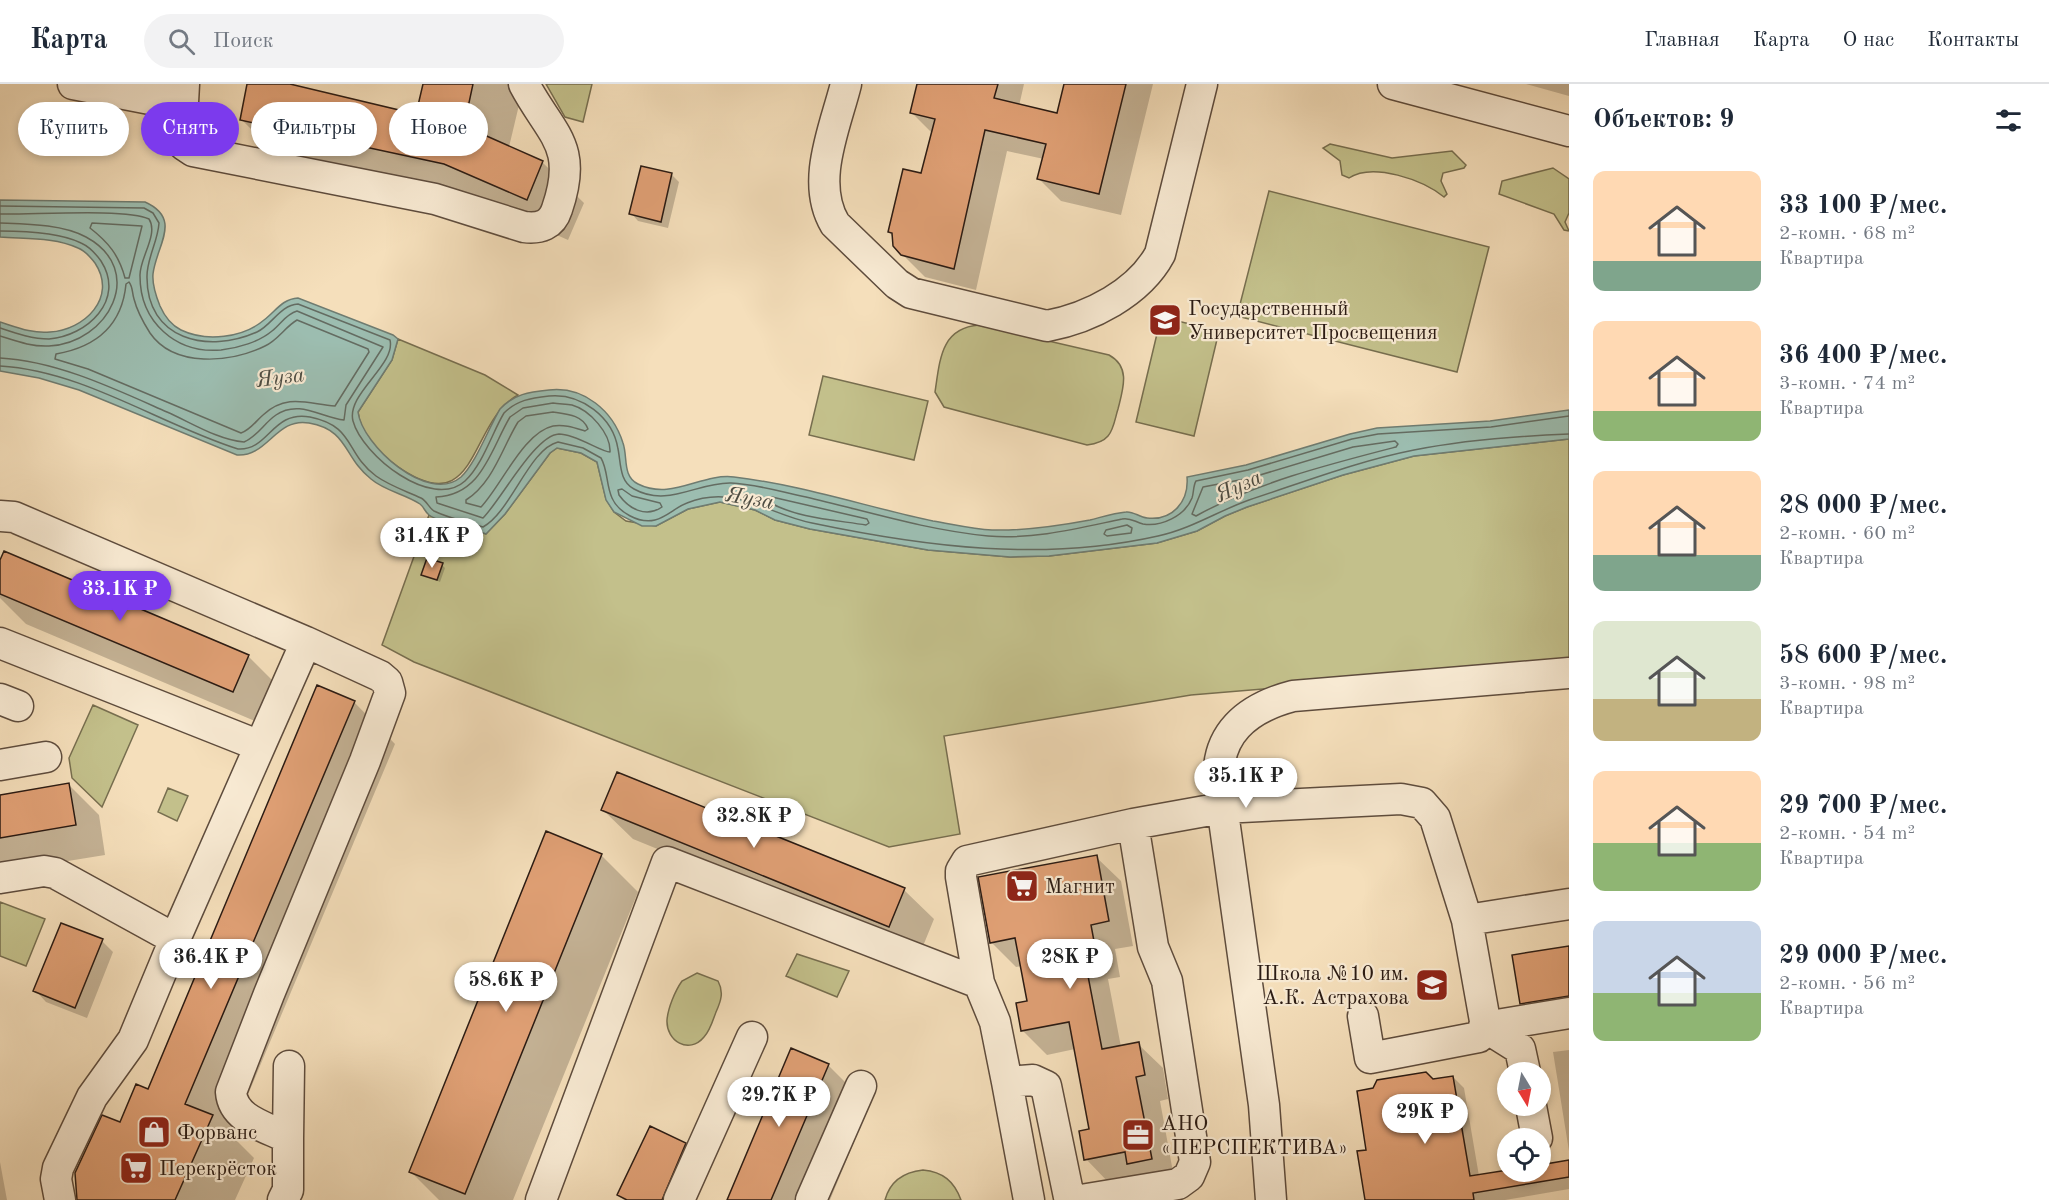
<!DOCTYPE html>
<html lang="ru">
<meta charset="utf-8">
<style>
body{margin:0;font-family:"Old Standard TT",serif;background:#f2f2f3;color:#1f2937;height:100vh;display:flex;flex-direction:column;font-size:22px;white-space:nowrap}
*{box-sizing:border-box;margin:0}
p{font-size:20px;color:#747a83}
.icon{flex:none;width:33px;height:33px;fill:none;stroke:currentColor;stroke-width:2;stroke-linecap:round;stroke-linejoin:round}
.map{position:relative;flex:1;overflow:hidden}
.sheet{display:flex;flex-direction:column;background:#fff;width:480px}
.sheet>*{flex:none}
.hud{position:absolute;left:18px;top:18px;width:570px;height:54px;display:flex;gap:12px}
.needle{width:39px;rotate:170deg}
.buttons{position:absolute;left:1497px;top:978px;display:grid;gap:12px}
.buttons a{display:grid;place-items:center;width:54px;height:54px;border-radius:50%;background:#fff;box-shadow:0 3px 9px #0003;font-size:30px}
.price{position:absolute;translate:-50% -51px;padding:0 14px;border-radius:21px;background:#fff;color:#222;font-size:20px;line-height:39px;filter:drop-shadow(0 2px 3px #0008)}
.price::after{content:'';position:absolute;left:50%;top:36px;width:18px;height:14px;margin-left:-9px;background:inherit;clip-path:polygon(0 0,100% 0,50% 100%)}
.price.selected{background:#7c3aed;color:#fff}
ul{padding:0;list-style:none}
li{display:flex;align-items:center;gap:18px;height:150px;padding:0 24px}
li span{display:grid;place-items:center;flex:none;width:168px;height:120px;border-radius:12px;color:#555}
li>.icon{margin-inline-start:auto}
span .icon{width:72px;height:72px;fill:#fffc;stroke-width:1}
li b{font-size:26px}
h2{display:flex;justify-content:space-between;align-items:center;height:72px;padding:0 24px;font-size:26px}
.tag{padding:0 21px;border-radius:27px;background:#fff;box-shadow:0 3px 9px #0003;font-size:21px;line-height:54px}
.tag.selected{background:#7c3aed;color:#fff}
header{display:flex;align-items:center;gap:36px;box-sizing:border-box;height:84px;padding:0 30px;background:#fff;border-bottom:2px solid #e0e1e3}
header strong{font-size:28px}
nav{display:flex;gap:33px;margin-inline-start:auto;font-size:21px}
.search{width:420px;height:54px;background:#f2f2f3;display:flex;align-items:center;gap:15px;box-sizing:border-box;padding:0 21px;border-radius:33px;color:#747a83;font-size:22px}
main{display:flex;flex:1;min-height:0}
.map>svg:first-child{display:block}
.green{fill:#c3c08b;stroke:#776e4f;stroke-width:1.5}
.water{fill:#9cbdb0;stroke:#6f7c71;stroke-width:1.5}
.shadow{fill:#0003}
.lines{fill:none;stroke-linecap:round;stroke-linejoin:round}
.shore{stroke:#646c62;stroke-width:1.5}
.building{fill:#e0a075;stroke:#2b1b13;stroke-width:1.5}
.minor-casing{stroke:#5e4c3d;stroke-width:33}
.minor{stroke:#f8ead3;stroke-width:30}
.labels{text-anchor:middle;stroke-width:4.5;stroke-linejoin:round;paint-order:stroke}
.poi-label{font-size:21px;fill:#2b1b13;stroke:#f8ead3;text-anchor:start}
.water-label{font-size:22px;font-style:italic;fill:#4d4c42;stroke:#f8ead3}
</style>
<header>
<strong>Карта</strong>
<div class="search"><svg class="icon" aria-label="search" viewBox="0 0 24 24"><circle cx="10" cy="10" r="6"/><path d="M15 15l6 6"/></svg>Поиск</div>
<nav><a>Главная</a><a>Карта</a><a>О нас</a><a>Контакты</a></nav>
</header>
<main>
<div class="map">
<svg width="1569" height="1116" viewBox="0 0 1569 1116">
<rect width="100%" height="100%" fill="#f5dfbb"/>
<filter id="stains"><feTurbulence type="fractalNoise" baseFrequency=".00333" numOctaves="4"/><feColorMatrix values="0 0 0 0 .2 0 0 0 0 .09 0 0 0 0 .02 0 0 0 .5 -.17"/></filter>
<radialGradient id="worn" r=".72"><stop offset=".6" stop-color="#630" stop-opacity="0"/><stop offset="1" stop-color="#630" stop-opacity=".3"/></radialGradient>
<path class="green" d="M546,0h46l-9,38 -18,-5z
M1330,60l62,14 60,-7 14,14 -2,3 -21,5 -2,8 6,13 -3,3c-21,-17 -71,-35 -95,-19l-7,-3 -2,-14 -17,-13z
M1553,84l16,11v34l-4,9 4,9 -5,-1 -10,-16 -55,-20 3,-13z
M1269,107l220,56 -32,125 -220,-56z
M1161,233l58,14 -25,105 -58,-14z
M979,241l130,30c22,12 14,34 9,54 -3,9 -4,20 -10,27 -5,6 -13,8 -21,9l-143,-38 -9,-15c5,-33 6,-64 44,-67z
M398,255l87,36 33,20c-50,27 -39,129 -121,71 -18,-13 -36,-31 -39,-54l34,-52z
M823,292l105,25 -14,59 -105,-25z
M1569,355v225l-378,31 -247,41 16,98 -71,13 -475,-185 -32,-17 47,-130 57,19 19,-20 45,-61 7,-5 24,5 16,9 9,37 8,13 12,9 30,5 32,-17 32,-7 35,8 20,10 35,9 118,21 82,7 39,-1 108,-13 40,-12 28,-15 22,-9 96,-32 71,-19z
M93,621l45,20 -36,82 -30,-29 -3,-20z
M168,704l20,8 -11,25 -19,-9z
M0,818l45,17 -19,47 -26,-10z
M797,870l52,17 -12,26 -51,-21z
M697,889l21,8c6,11 3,20 -2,31 -3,8 -6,19 -12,25 -15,18 -38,4 -37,-17 1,-12 8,-29 15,-39z
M923,1086c20,2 31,11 38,30h-76c5,-19 20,-28 38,-30z"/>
<path class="water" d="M0,116l145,2c38,17 11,44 8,72 -1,11 3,22 7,32 4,9 11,19 21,24 25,12 62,8 83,-10 12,-9 18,-21 34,-22l95,37 5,4 -6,21 -34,52c4,33 70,93 103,65 15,-14 28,-50 39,-68 14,-15 29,-17 49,-19 35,-4 64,21 74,53 5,14 -1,33 15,41 34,17 63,-11 96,-7 68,8 133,30 199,44 19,3 39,8 59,9 33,1 66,-4 98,-10 12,-3 24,-7 36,-8 7,-1 13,5 21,6 26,3 42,-17 40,-41l59,-12 104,-31 27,-6 113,-7 79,-11v29l-155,17 -71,19 -96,32 -22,9 -28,15 -40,12 -108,13 -39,1 -82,-7 -118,-21 -35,-9 -20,-10 -35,-8 -32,7 -32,17h-14l-28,-14 -8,-12 -9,-38 -16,-9 -24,-5 -7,5 -45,61 -19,20c-15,-5 -46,-11 -57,-19 -4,-3 -5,-8 -9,-11 -15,-10 -35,-13 -49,-25 -28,-22 -22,-49 -62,-56 -33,-6 -41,34 -72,32l-158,-65 -40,-12 -39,-7v-49c16,5 33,12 50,10 34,-2 68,-34 45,-69 -5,-6 -9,-12 -17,-15 -23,-11 -53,-9 -78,-11z"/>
<path class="shadow" d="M248,0h34l135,32 8,-32h99l-15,63 33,15 42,41 -16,37 -81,-36 -204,-43 -41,-41z
M919,0h105l-5,22 39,9 8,-31h87l-32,131 -60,-14 -22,-22 5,-20 -37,-8 -31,139 -51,-13 -23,-23 -13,-23 33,-56 11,-41 -21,-21z
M1526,0h43v12z
M672,91l7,7 -11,46 -30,-7 -7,-8z
M0,480l248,92 36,36 -15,35 -243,-103 -26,-26z
M442,481l3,3 -5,14 -17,-8z
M354,618l41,42 -164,391 23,23 -19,42h-157l42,-76 29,-33z
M69,701l30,30 6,40 -105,17v-76z
M603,726l301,80 30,29 -15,37 -286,-117z
M547,749l54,22 37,37 -125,308h-74l-28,-28z
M1096,773l25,24 12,65 -18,3 5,28 -12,2 13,68 17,-3 25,24 5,31 -8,2 15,82 -65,1 -24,-25 5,-29 -16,-81 -28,6 -25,-25 6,-28 -6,-36 -6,1 -25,-25z
M102,857l11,11 -26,66 -41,-16 -11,-12z
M1569,864v60l-37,6 -11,-11z
M1569,966v101l-16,-99z
M828,981l41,41 -39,94h-101z
M1453,993l11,11 15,88 29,-5 32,1 29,-10v27l-64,11h-139l2,-49z
M685,1060l11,11 -20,45h-52l-5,-5z
M0,1078l7,38h-7z"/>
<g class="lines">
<path class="shore" d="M0,122l144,2 9,5 6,10c-1,18 -12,35 -12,53 -1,64 61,78 110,56 15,-7 23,-27 41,-28l92,36c6,25 -44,54 -37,81 9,34 79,90 112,60 18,-17 27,-48 39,-68 13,-13 27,-15 45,-17 32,-3 64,21 69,53 3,14 1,32 16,40 34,19 63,-7 97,-6 25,1 51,9 75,14 60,14 120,33 182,39 45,4 91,-8 134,-17 8,-2 13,3 21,5 18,3 42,-8 49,-26 2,-6 1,-12 4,-17l52,-11 104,-31 26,-5 113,-7 78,-11
M0,130c30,1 127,-6 149,5 10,15 -10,40 -9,57 0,46 36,78 81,74 17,-2 38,-8 51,-19 9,-7 14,-17 25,-20l86,36 -37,58 -2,15c-22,-2 -45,-21 -68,-5 -12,8 -18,21 -32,27 -26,-2 -54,-20 -77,-30 -52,-23 -110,-51 -167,-54
M0,139c26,1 62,1 86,14 61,33 23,106 -37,109 -17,1 -33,-5 -49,-10
M92,139l50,3 -13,52h-4c-6,-23 -17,-36 -35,-50z
M0,147c25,0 59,1 81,12 9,4 15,11 20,18 25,39 -14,75 -52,78 -17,0 -34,-6 -49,-11
M129,198c4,5 3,11 5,17 3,12 9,23 16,34 24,35 81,30 115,13 13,-6 20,-19 32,-26l71,29 1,3 -34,54c-27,-2 -48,-13 -72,9 -7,6 -13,15 -22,18l-153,-64 -33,-10 1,-5c40,-7 66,-28 70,-70z
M0,282c84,5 159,58 238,83 31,2 34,-39 72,-32 45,9 35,36 66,59 14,10 30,15 45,22 6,3 8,10 13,13 14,7 33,11 49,16 28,-15 46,-78 75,-85l25,6 18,10c7,12 5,27 11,40 6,14 27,26 43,22 12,-3 21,-13 32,-17 17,-7 34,-8 51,-4 26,6 48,19 74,24 114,24 231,39 346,13 33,-7 60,-25 91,-36 55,-18 109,-39 165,-50 50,-10 104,-14 155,-16
M553,319c6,1 13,1 19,2 18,5 39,29 38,47 -9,0 -34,-18 -51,-18 -24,1 -58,66 -76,84l-46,-15 -1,-6c46,-2 54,-46 74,-80l13,-9z
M553,328c14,2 30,3 35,17l-3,2c-10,-3 -21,-7 -32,-5 -29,6 -52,60 -72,81l-15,-4v-3c27,-17 36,-52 52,-78l8,-6z
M1395,357l3,3 -2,3c-66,17 -141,36 -200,69l-4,-2 11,-27 47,-9 103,-31z
M622,405l10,7 28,7 2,4c-16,11 -33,2 -43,-12l-1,-5z
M772,413l95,22 2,4 -3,2c-31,-5 -70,-7 -97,-23z
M1127,441l5,3 -1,5 -24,3 -3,-2 2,-4z"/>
</g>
<path class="building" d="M247,0h43l126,30 7,-30h50l-9,42 79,35 -16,39 -83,-36 -204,-44z
M917,0h81l-4,14 63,15 7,-29h62l-27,110 -62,-15 9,-35 -61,-14 -31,139 -53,-14 -8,-9 -1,-13 -4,-1 15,-63 18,4 14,-54 -25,-6z
M641,82l31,7 -11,49 -32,-8z
M4,467l245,104 -16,37 -233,-98v-34z
M427,474l16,5 -6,17 -16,-5z
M317,601l38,16 -170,403 28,11 -38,85h-98l-2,-27 27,-58 18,7 16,-38 12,5z
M617,688l288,116 -16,39 -288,-117z
M69,699l7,42 -76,13v-43z
M546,747l56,23 -137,340 -56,-22z
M1097,771l12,66 -18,4 5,27 -12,3 18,94 37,-7 6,33 -9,2 16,82 -25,5 -2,-12 -41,8 -5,-29 10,-2 -20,-107 -48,9 -5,-28 11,-2 -12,-63 -25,5 -12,-66z
M61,839l42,16 -28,69 -42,-17z
M1569,862v50l-49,8 -8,-49z
M791,964l38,16 -58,136h-44z
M1426,988l7,7 20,-3 17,100 38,-6 32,2v-7l29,-5v17l-96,16 1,7h-109l-8,-49 9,-1 -9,-59 16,-3 4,-8z
M650,1042l36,17 -24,57h-35l-10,-5z"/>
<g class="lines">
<g class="minor-casing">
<path id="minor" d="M73,0l77,15 33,-8
M184,0l-3,55 3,6 9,6 242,48 89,28c16,2 28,-2 33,-18 22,-64 -6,-74 -33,-125
M846,0c-11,44 -36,98 -11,140l62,60 14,9 136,33c43,-8 92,-33 113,-72l42,-170
M1393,0l176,47
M0,432l14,1 292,125 -46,104 -260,-103
M0,615l18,7
M0,681l46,-8
M1133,740l20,123 14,34 28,181 -6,14 -11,8 -97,16 -12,-3 -23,-111 -13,-6 -26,2 -12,-60 -16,-39 -18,-106v-6l6,-10 166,-37 89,-16 179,-9 21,4 13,15 32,102 102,-16
M0,794l44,-7 11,2 120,66 -42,101 -41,57 -34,71 -2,11 4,21
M175,855l85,-193
M1363,932l7,42 109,-21 4,-4 2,-12 -18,-101
M1485,943l84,-14
M1485,943l35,22 5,23
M1007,998l22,118
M1531,1022l6,32
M288,1054l1,-72
M283,1116l5,-10v-52c-21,-11 -55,-18 -57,-46l38,-98 96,-233 25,-68 -3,-11 -7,-6 -74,-34
M541,1116l126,-338 312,121
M679,1116l73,-163
M811,1116l50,-114
M1271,1116l-7,-95 -45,-321c-4,-50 28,-76 74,-88l276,-23"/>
</g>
<use href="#minor" class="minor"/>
</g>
<defs>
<g id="university-square" transform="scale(1.725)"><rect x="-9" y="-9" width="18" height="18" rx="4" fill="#8f2418" stroke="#f8ead3"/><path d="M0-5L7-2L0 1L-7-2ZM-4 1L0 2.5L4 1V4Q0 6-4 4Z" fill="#fff"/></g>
<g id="supermarket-square" transform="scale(1.725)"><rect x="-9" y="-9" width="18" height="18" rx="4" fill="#8f2418" stroke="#f8ead3"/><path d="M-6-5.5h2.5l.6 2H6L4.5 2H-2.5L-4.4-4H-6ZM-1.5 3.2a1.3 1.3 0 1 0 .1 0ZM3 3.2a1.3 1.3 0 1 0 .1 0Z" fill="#fff"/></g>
<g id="school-square" transform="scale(1.725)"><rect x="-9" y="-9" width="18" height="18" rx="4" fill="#8f2418" stroke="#f8ead3"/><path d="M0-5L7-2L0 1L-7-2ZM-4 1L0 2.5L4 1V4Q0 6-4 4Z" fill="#fff"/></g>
<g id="shop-square" transform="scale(1.725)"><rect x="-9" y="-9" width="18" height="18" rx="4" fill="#8f2418" stroke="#f8ead3"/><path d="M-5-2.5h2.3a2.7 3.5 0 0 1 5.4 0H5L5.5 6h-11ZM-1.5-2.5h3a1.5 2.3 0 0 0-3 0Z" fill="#fff"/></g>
<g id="office-square" transform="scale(1.725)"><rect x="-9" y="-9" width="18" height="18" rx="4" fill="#8f2418" stroke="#f8ead3"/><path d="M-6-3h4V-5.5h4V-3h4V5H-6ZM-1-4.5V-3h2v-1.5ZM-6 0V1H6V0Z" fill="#fff"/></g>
</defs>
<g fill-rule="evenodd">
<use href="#university-square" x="1165" y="236"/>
<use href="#supermarket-square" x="1022" y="802"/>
<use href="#school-square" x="1432" y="901"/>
<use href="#shop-square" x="154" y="1048"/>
<use href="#office-square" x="1138" y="1051"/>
<use href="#supermarket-square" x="136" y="1084"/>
</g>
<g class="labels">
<g class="poi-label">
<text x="1188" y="231">Государственный<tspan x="1188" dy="24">Университет Просвещения</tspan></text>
<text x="1045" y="809">Магнит</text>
<text x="1409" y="896" text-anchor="end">Школа №10 им.<tspan x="1409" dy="24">А.К. Астрахова</tspan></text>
<text x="1161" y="1046">АНО<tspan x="1161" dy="24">«ПЕРСПЕКТИВА»</tspan></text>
<text x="177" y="1055">Форванс</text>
<text x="159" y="1091">Перекрёсток</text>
</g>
<g class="water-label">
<text transform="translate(280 292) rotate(-7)" y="8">Яуза</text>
<text transform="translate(1238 401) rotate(-25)" y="8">Яуза</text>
<text transform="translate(750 413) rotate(10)" y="8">Яуза</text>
</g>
</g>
<rect width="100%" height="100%" filter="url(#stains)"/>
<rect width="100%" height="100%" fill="url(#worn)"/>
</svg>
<div class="buttons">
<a><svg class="needle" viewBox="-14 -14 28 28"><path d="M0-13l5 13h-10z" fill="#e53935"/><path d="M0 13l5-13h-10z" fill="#747a83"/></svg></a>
<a><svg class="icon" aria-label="locate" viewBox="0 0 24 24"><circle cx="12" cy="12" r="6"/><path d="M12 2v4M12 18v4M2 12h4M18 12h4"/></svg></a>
</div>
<b class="price" style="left:432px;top:485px">31.4K ₽</b>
<b class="price selected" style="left:120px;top:538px">33.1K ₽</b>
<b class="price" style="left:1246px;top:725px">35.1K ₽</b>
<b class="price" style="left:754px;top:765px">32.8K ₽</b>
<b class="price" style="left:211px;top:906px">36.4K ₽</b>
<b class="price" style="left:1070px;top:906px">28K ₽</b>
<b class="price" style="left:506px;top:929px">58.6K ₽</b>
<b class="price" style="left:779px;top:1044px">29.7K ₽</b>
<b class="price" style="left:1425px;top:1061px">29K ₽</b>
<div class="hud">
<a class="tag">Купить</a>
<a class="tag selected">Снять</a>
<a class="tag">Фильтры</a>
<a class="tag">Новое</a>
</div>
</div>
<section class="sheet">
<h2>Объектов: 9<svg class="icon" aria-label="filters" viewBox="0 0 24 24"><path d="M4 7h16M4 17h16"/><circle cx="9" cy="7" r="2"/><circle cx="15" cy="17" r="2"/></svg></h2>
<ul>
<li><span style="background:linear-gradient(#ffd9b3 75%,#7fa58c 0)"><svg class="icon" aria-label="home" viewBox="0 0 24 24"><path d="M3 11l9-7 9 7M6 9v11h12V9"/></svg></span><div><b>33 100 ₽/мес.</b><p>2-комн. · 68 m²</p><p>Квартира</p></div></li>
<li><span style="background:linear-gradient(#ffd9b3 75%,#8fb573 0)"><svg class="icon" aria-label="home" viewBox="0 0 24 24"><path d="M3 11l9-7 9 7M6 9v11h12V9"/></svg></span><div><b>36 400 ₽/мес.</b><p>3-комн. · 74 m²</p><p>Квартира</p></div></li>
<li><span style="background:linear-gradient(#ffd9b3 70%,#7fa58c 0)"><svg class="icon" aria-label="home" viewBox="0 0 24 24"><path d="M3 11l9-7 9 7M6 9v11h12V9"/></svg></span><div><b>28 000 ₽/мес.</b><p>2-комн. · 60 m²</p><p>Квартира</p></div></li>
<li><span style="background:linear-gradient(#dfe7d0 65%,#c2b280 0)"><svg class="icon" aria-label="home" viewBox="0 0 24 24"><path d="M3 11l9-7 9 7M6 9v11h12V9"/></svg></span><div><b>58 600 ₽/мес.</b><p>3-комн. · 98 m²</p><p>Квартира</p></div></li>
<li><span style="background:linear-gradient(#ffd9b3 60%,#8fb573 0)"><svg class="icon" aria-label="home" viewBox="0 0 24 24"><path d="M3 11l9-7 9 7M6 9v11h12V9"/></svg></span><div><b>29 700 ₽/мес.</b><p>2-комн. · 54 m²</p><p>Квартира</p></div></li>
<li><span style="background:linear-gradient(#c9d6e8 60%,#8fb573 0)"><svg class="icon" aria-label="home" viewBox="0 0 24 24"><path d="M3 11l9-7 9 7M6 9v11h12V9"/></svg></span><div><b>29 000 ₽/мес.</b><p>2-комн. · 56 m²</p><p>Квартира</p></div></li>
</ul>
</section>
</main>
